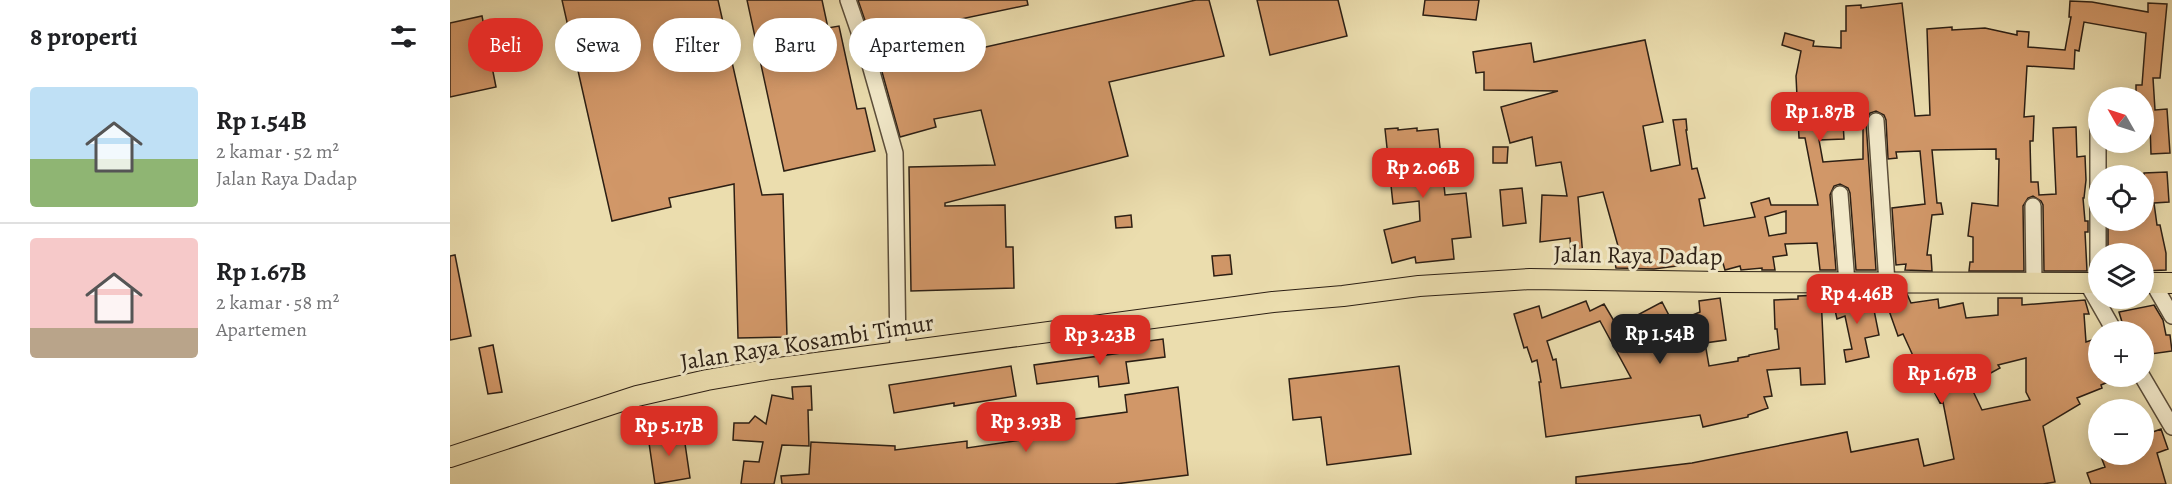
<!DOCTYPE html>
<html lang="id">
<meta charset="utf-8">
<style>
body{margin:0;font-family:Alegreya,serif;background:#f2f2f2;color:#202124;height:100vh;display:flex;flex-direction:column;font-size:22px;white-space:nowrap}
*{box-sizing:border-box;margin:0}
p{font-size:20px;color:#757577}
.icon{flex:none;width:33px;height:33px;fill:none;stroke:currentColor;stroke-width:2;stroke-linecap:round;stroke-linejoin:round}
.map{position:relative;flex:1;overflow:hidden}
.details{display:flex;flex-direction:column;background:#fff;width:450px}
.details>*{flex:none}
.hud{position:absolute;left:18px;top:18px;width:570px;height:54px;display:flex;gap:12px}
.needle{width:39px;rotate:309deg}
.controls{position:absolute;left:1638px;top:87px;display:grid;gap:12px}
.controls a{display:grid;place-items:center;width:66px;height:66px;border-radius:50%;background:#fff;box-shadow:0 3px 15px #0003;font-size:30px}
.price{position:absolute;translate:-50% -51px;padding:0 14px;border-radius:12px;background:#d93025;color:#fff;font-size:20px;line-height:39px;filter:drop-shadow(0 2px 3px #0008)}
.price::after{content:'';position:absolute;left:50%;top:36px;width:18px;height:14px;margin-left:-9px;background:inherit;clip-path:polygon(0 0,100% 0,50% 100%)}
.price.current{background:#222;color:#fff}
ul{padding:0;list-style:none}
li{display:flex;align-items:center;gap:18px;height:150px;padding:0 30px}
li+li{border-top:2px solid #e0e0e0}
li span{display:grid;place-items:center;flex:none;width:168px;height:120px;border-radius:6px;color:#555}
li>.icon{margin-inline-start:auto}
span .icon{width:72px;height:72px;fill:#fffc;stroke-width:1}
li b{font-size:26px}
h2{display:flex;justify-content:space-between;align-items:center;height:72px;padding:0 30px;font-size:26px}
.chip{padding:0 21px;border-radius:27px;background:#fff;box-shadow:0 3px 15px #0003;font-size:21px;line-height:54px}
.chip.current{background:#d93025;color:#fff}
main{display:flex;flex:1;min-height:0}
.map>svg:first-child{display:block}
.building{fill:#d19768;stroke:#2c1f14;stroke-width:1.5;fill-rule:evenodd}
.lines{fill:none;stroke-linecap:round;stroke-linejoin:round}
.minor-casing{stroke:#5c4e3a;stroke-width:18}
.major-casing{stroke:#2c1f14;stroke-width:22}
.minor{stroke:#f2e9ca;stroke-width:15}
.major{stroke:#ebddae;stroke-width:20}
.labels{text-anchor:middle;stroke-width:6;stroke-linejoin:round;paint-order:stroke}
.street-label{font-size:24px;fill:#2c1f14;stroke:#f2e9ca}
</style>
<main>
<section class="details">
<h2>8 properti<svg class="icon" aria-label="filters" viewBox="0 0 24 24"><path d="M4 7h16M4 17h16"/><circle cx="9" cy="7" r="2"/><circle cx="15" cy="17" r="2"/></svg></h2>
<ul>
<li><span style="background:linear-gradient(#bfe0f5 60%,#8fb573 0)"><svg class="icon" aria-label="home" viewBox="0 0 24 24"><path d="M3 11l9-7 9 7M6 9v11h12V9"/></svg></span><div><b>Rp 1.54B</b><p>2 kamar · 52 m²</p><p>Jalan Raya Dadap</p></div></li>
<li><span style="background:linear-gradient(#f6c9c9 75%,#b9a48a 0)"><svg class="icon" aria-label="home" viewBox="0 0 24 24"><path d="M3 11l9-7 9 7M6 9v11h12V9"/></svg></span><div><b>Rp 1.67B</b><p>2 kamar · 58 m²</p><p>Apartemen</p></div></li>
</ul>
</section>
<div class="map">
<svg width="1722" height="484" viewBox="0 0 1722 484">
<rect width="100%" height="100%" fill="#ebddae"/>
<filter id="stains"><feTurbulence type="fractalNoise" baseFrequency=".00333" numOctaves="4"/><feColorMatrix values="0 0 0 0 .2 0 0 0 0 .09 0 0 0 0 .02 0 0 0 .5 -.17"/></filter>
<radialGradient id="worn" r=".72"><stop offset=".6" stop-color="#630" stop-opacity="0"/><stop offset="1" stop-color="#630" stop-opacity=".3"/></radialGradient>
<path class="building" d="M112,0h156l44,195 21,-1 4,143 -49,1 -4,-154 -65,14 2,9 -59,14z
M297,0h75l6,28 11,-2 18,83 8,-1 10,43 -91,20z
M408,0h169l1,5 -157,33z
M746,0h13l15,56 -115,26 19,74 -183,47v3l60,-1 1,42h7l1,41 -103,3 -2,-124 86,-2 -14,-55 -47,9 2,8 -36,10 -21,-76 32,-8 3,10z
M807,0h81l9,36 -77,19z
M975,0h54l-3,20 -53,-5z
M1620,1l22,1 56,10v-9l19,1 -7,74h-7l2,32 12,-1 3,44 -19,1 -1,-30h-6v-26h-8v-13h6l4,-52 -62,-11 -5,29 -4,-1 -1,19 -47,-3 -3,51 10,-1 -1,25h-3l1,41h7l1,13 17,-1 -3,-66 23,-1 1,30 8,-1 1,24 -2,18h-1l2,23h3v11h-3l2,39h-43l-1,-66 -2,-4 -8,-5 -5,2 -5,8 1,65h-55l1,-9h3v-25l-5,-1 4,-33 26,3 1,-47h-3v-10l-64,1 5,53h4l2,11 -11,1 -5,40h4l1,16 -27,-1 1,-6 -10,1 -4,-57 33,-4 -5,-53 -24,1 1,6 -9,1 -2,-39 -2,-5 -8,-4 -6,2 -4,9 10,148h-20l-6,-77 -2,-5 -8,-4 -6,2 -4,9 6,75h-16l-3,-27 -32,1 2,11 -14,2 2,13h-13v-2l-21,2 -1,-4 -15,4 -3,-10 -68,9 -38,-1 -4,-21 6,-1 -15,-54 -25,5 5,60 -12,1 -1,-20 -30,4 2,-47 25,1 -6,-34 -25,4 -4,-29 -22,6 -9,-36 57,-16 -74,-1v-18l-8,1 -3,-21 58,-9 3,19 111,-22 18,82 -20,4 8,45 29,-6 -7,-45 13,-1 1,11h-1l6,39 5,-1 8,30 -6,1 5,27 51,-9 -4,-14 18,-5 2,7h47l-13,-67h-6l-3,-62 5,-25 -19,-6 3,-12 29,8 -1,5 28,2v-17h5v-25l15,-1v3l41,-5 13,113 15,-1 -3,-86 25,-2v3l33,-2 32,7v-4l12,1 -1,15 37,3 6,-33h-2zM1413,118v41l-40,3 -4,-22 25,-1 -1,-17zM1336,211v22l-17,3 -4,-19z
M32,16l14,71 -46,10v-74z
M948,128v2l19,-2v3l21,-2 7,66 21,-2 5,44 -19,2 2,20 -38,4 -1,-6 -23,6 -8,-33 36,-9 -1,-20 -26,3 -8,-75z
M1043,147h15l-1,16h-14z
M1717,172l2,30 -15,1 3,22h3l6,28v17l-22,1v-17h-36v-34h36v-47z
M1072,188l4,35 -23,3 -3,-36z
M681,215l1,12 -16,1 -1,-11z
M5,255l16,81 -21,4v-84z
M780,255l2,19 -18,2 -2,-20z
M1457,294l4,9 27,-4 1,9 24,-5 3,15 32,-3v-17h24v7l63,-5 4,14h-5l2,28 12,-4v38h24l-21,9 1,3 -25,10 3,6 -37,22 12,56 -12,2h-467v-7l116,-14 155,-31 4,20 67,-13 6,27 30,-7 -11,-57 -3,1 -12,-23 -3,2 -22,-48 -5,2 -11,-31 11,-4 -1,-3zM1576,358v34l4,8 -48,10 -21,-44 19,-7 9,15 11,-6 -2,-3z
M1371,295l4,89 -24,1 -1,-17 -33,2 5,26 -8,1 4,11 -20,7v2l-45,10 -3,-12 -154,22 -7,-55h2l-4,-22 -5,2 -5,-15 -3,1 -10,-34 25,-8 3,12 44,-17 4,10 14,-7 13,22 45,-24 11,21 27,-11 -1,-11 21,-3 6,42 -21,3 4,23 29,-5v-3l11,-2v-1l30,-6 -2,-20h-2l-1,-29 24,-1v-3zM1150,321l31,57 -70,10 -5,-29 -3,1 -6,-19z
M1405,295l3,9 12,-3 2,10 2,-1 5,25 -14,3 4,19 -23,5 -2,-12 8,-1 -7,-33 -8,3 -4,-18z
M1704,305l9,15 3,15h4l2,16 -28,4v-23h-19l-6,-20z
M713,339l2,18 -39,5 3,21 -30,4 -1,-11 -61,8 -3,-19 101,-14 -1,-8z
M43,345l9,47 -14,2 -9,-46z
M561,366l5,30 -62,10v-3l-60,10 -5,-28z
M949,366l12,88 -84,11 -6,-48 -28,3 -4,-41z
M361,386l1,24h-4l1,36 -27,-1 -8,39h-33l3,-23 15,1 4,-20 -30,-2 1,-17h15l6,-7 11,8 6,-29 21,4 -1,-12z
M728,387l10,88 -73,9h-333l-1,-8 28,-2 2,-32 84,4v4l72,-9v7l67,-10 -3,-13 96,-13 -2,-17z
M1711,429l7,20 -11,4 9,31h-75l-4,-11 18,-6 -5,-13h44v-15l7,-3 -1,-3z
M233,430l7,48 -35,6 -7,-48z"/>
<g class="lines">
<g class="minor-casing">
<path id="minor" d="M398,0l20,58 27,95 3,199
M1648,118v165
M1426,121l11,162
M1390,194l7,89
M1583,206l1,77
M1637,283l28,49
M1703,283l19,33
M1692,376l30,51"/>
</g>
<g class="major-casing">
<path id="major" d="M1694,283h28
M0,457l187,-61 70,-16 64,-11 502,-67 70,-6 76,-10 111,-7 192,3 376,1"/>
</g>
<use href="#minor" class="minor"/>
<use href="#major" class="major"/>
</g>
<g class="labels">
<g class="street-label">
<text transform="translate(1188 255) rotate(1)" y="8">Jalan Raya Dadap</text>
<text transform="translate(357 342) rotate(-9)" y="8">Jalan Raya Kosambi Timur</text>
</g>
</g>
<rect width="100%" height="100%" filter="url(#stains)"/>
<rect width="100%" height="100%" fill="url(#worn)"/>
</svg>
<div class="controls">
<a><svg class="needle" viewBox="-14 -14 28 28"><path d="M0-13l5 13h-10z" fill="#e53935"/><path d="M0 13l5-13h-10z" fill="#757577"/></svg></a>
<a><svg class="icon" aria-label="locate" viewBox="0 0 24 24"><circle cx="12" cy="12" r="6"/><path d="M12 2v4M12 18v4M2 12h4M18 12h4"/></svg></a>
<a><svg class="icon" aria-label="layers" viewBox="0 0 24 24"><path d="M12 4l9 5-9 5-9-5zM3 14l9 5 9-5"/></svg></a>
<a>+</a>
<a>−</a>
</div>
<b class="price" style="left:1370px;top:143px">Rp 1.87B</b>
<b class="price" style="left:973px;top:199px">Rp 2.06B</b>
<b class="price" style="left:1407px;top:325px">Rp 4.46B</b>
<b class="price current" style="left:1210px;top:365px">Rp 1.54B</b>
<b class="price" style="left:650px;top:366px">Rp 3.23B</b>
<b class="price" style="left:1492px;top:405px">Rp 1.67B</b>
<b class="price" style="left:576px;top:453px">Rp 3.93B</b>
<b class="price" style="left:219px;top:457px">Rp 5.17B</b>
<div class="hud">
<a class="chip current">Beli</a>
<a class="chip">Sewa</a>
<a class="chip">Filter</a>
<a class="chip">Baru</a>
<a class="chip">Apartemen</a>
</div>
</div>
</main>
